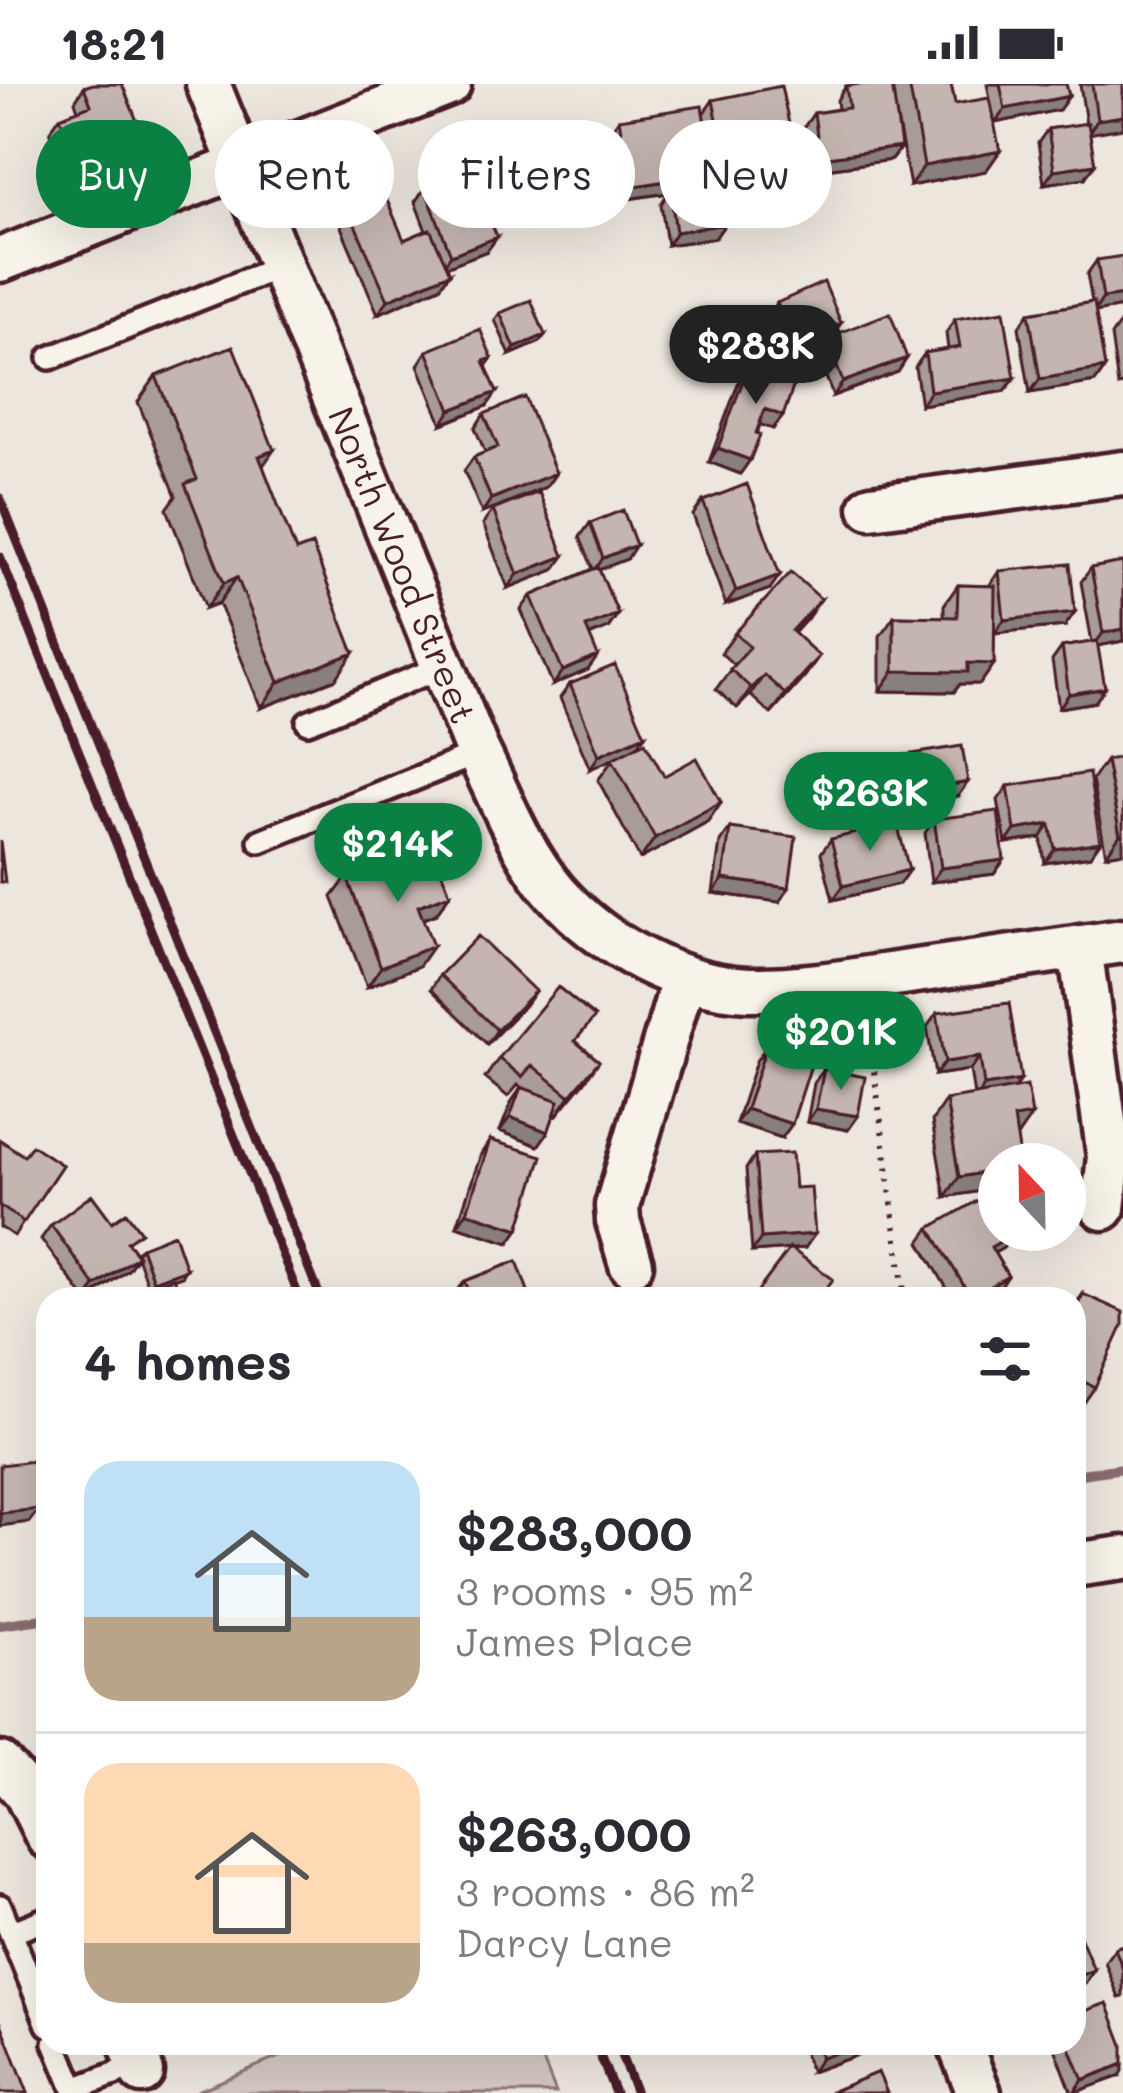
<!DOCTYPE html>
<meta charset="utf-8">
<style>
body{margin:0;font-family:Mali,sans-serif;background:#f2f2f3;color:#2b2b33;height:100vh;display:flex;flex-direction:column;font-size:45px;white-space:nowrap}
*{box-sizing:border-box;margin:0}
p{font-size:39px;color:#7c7c81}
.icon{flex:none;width:66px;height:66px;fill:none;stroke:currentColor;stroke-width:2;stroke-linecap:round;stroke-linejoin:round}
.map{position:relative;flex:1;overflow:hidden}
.side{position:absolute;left:36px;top:1203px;width:1050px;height:768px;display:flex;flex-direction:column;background:#fff;border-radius:36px;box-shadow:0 12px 48px #0002}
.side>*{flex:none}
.guide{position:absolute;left:36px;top:36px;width:1053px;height:108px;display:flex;gap:24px}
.needle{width:78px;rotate:338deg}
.tools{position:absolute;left:978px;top:1059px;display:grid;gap:24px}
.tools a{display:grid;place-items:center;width:108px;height:108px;border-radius:50%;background:#fff;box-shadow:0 12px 48px #0002;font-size:60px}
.price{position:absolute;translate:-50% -102px;padding:0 27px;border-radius:42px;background:#0b8043;color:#fff;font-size:39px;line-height:78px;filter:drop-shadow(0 3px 6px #0008)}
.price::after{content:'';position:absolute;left:50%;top:72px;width:36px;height:27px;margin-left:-18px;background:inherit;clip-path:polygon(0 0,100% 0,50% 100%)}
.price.selected{background:#222;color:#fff}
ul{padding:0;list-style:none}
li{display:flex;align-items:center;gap:36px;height:300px;padding:0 48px}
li+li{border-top:3px solid #e1e1e2}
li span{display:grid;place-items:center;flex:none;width:336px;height:240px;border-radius:36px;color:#555}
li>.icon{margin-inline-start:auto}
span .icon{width:144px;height:144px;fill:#fffc;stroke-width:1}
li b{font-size:51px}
h2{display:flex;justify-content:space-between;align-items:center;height:144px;padding:0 48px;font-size:51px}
.pill{padding:0 42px;border-radius:54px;background:#fff;box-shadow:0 12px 48px #0002;font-size:42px;line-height:108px}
.pill.selected{background:#0b8043;color:#fff}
.status{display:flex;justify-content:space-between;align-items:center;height:84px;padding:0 60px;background:#fff;direction:ltr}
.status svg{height:33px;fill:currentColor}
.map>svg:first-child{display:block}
.grass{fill:#d5c9c2;stroke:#907476;stroke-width:3}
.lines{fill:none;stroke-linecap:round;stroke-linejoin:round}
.stream{stroke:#896c6f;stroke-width:10}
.service-casing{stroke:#4a1f2b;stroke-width:30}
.minor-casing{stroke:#4a1f2b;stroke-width:51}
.path{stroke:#4a1f2b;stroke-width:6;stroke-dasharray:3 9;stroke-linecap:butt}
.service{stroke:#f7f3e8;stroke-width:21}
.minor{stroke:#f7f3e8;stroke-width:42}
.rail{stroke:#4a1f2b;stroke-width:9}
.wall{fill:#a99c97;stroke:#4a1f2b;stroke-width:3}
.shaded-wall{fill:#897f7b;stroke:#4a1f2b;stroke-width:3}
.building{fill:#c4b5b0;stroke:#4a1f2b;stroke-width:3}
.labels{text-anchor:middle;stroke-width:9;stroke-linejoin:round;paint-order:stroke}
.street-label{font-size:36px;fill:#4a1f2b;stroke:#f7f3e8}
</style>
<div class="status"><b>18:21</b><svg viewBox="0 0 49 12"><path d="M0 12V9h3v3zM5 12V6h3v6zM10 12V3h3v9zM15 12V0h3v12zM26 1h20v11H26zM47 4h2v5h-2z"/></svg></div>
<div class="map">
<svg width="1123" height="2009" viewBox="0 0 1123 2009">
<rect width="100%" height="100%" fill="#ece6dd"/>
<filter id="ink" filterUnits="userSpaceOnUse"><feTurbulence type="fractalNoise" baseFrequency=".00833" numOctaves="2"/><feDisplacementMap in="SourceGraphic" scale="24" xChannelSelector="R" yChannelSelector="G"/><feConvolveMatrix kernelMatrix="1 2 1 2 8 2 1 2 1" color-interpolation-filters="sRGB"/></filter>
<g filter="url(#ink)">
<path class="grass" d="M312,1959h224l20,50h-363z"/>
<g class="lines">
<path class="stream" d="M1074,1391l49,-7
M0,1541l48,-7"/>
<g class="service-casing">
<path id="service" d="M50,274l232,-92
M308,638l136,-56
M260,757l219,-88
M0,1822l48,119
M11,1849l37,-15
M55,1959l19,46 65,-24"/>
</g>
<g class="minor-casing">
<g id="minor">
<path id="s1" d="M208,0l268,664c24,48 44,104 80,145 47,53 121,93 193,96 58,1 116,-11 174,-19 66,-9 133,-19 200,-29"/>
<path d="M0,176l449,-176"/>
<path d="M871,423l252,-34"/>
<path d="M1080,863l29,210 -6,51"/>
<path d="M631,1180l-13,-43 -1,-15 67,-229"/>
<path d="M1074,1481l49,-7"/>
<path d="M0,1680l25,27 23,46"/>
<path d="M130,1959l12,29"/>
<path d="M959,1959l20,50"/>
</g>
</g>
<path class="path" d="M866,928l39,287"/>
<use href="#service" class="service"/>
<use href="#minor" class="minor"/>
<path class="rail" d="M0,414l321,801
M0,472l300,743
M595,1959l20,50
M616,1959l20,50"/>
</g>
<path class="wall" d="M896,0h55l4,20 45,47 -14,20 -76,15 -15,-77 6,38 -10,13 -81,11 -6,-44 10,-14 24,-4 -1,-9 9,-14 47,3z
M987,0h79l3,12 -10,14 -64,13z
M1080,0h43l-33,49 -5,45 -41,6 -6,-41 10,-14 38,-5z
M84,3l49,63 -65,26 -18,-45 10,-14 18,-7 -3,-9z
M713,16l68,47 -68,15 -10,-48z
M619,35l79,37 -23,4 3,19 -8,11 55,34 -10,14 -48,7 -6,-41 7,-11 -47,7 -9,14 -80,15 -13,-68 9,-14 52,17 34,-3 -4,-29z
M773,88l33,49 -37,6 -6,-41z
M425,104l83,18 -20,8 9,23 -10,14 -40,15 -7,21 -62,27 -37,-87 9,-14 54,27 22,-9 -11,-29z
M1097,176l26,47 -28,5 10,56 -10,14 -65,11 -11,-66 10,-14 63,-11 -5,-28z
M777,219l64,20 -9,13 75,22 -9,14 -65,24 -16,-44 8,-13 -41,17 -17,-39z
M500,229l45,22 -5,7 -30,13 -15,-35z
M955,235l60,59 -10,13 -84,14 -6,-38 10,-14 23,-4 -2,-16z
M1121,238h2v63l-5,1 -7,-50z
M427,267l65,7 -6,8 1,40 -45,18 -24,-59z
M751,275l32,57 -10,13 -13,-5 -10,36 -10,14 -31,-12 33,-89z
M156,292l107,90 73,213 -75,29 -42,-105 -13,5 -39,-99 9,-13 -38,-94z
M484,330l72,59 -10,14 -64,26 -18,-42 10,-14 11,-5 -10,-24z
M703,417l67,88 -44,16 -33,-90z
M493,426l71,46 -10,14 -46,18 -25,-64z
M590,439l37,36 -28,10 19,45 -10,14 -19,8 -1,34 -35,15 -32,-75 10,-14 62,-27 -13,-32z
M1123,478v79l-26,5 8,42 -10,14 -36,6 -7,-47 10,-14 30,-5 -11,-60 10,-14z
M999,487l66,55 -71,7v31l-14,20h-20l-6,8 -74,-1v-55l14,-20 50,1v-12l14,-20 31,1z
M821,515l-27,34 25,23 -14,20 -34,38 -21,-19 -13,13 -21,-19 18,-24 -13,-12 14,-20z
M570,600l67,62 27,30 57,26 -14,20 -67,37 -42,-79 16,-22 -24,11 -30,-71z
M906,671l52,41 -56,10 -6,-37z
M1106,676l17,92 -17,3 -14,-75z
M1008,702l92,56 -10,14 -45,7 -4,-25 -35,5 -8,-43z
M934,735l70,41 -10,14 -63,8 -6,-49z
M730,744l49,74 -66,-9 7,-51z
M831,755l78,31 -10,14 -66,16 -12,-47z
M388,784l62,26 -14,20 -13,5 -4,47 -52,21 -35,-90 15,-20z
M440,891l95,16 -10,14 -38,39 -56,-55z
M937,929l84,67 -6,8 3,47 -19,29v24l-54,9 -13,-76 14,-21 28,-4 -4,-26 -35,5 -8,-48z
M577,958l22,19 -43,55 -2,-1 -6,17 -10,14 -38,-15 12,-30 9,-13 -3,-3 -10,12 -23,-19 14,-20z
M766,963l16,91 -46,-15 20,-62z
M824,985l34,47 -10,14 -41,-8 7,-39z
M0,1056l24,16 38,9 -48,71 -14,-9z
M490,1056l29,89 -10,14 -52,-17 24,-72z
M755,1071l40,33 10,60 -53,4 -6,-83z
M51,1141l80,21 5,7 5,-6 40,29 -33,11 -11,-30 -9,13 -41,29h-2l-44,-60z
M930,1144l83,6 -10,14 -9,5 5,37 -16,9h-30l-33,-57z
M465,1197l66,18h-74l-2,-5z
M1083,1210l12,93 -14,20 -7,-3v-98z
M1123,1861v52l-4,1 -14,-36 10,-14z
M800,1959h66l-8,12 -47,17z
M1053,1959h21l46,33 -48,17z"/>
<path class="shaded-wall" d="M1069,12l-10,14 -64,13 10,-14z
M1123,32v12l-35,6 9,-14z
M791,49l-10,14 -68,15 10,-14z
M143,52l-10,14 -65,26 10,-14z
M708,58l-10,14 -34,6 9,-14z
M901,63l-10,13 -81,11 10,-13z
M1000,67l-14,20 -76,15 14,-20z
M1095,80l-10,14 -41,6 10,-14z
M678,95l-10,14 -47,7 -9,14 -80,15 10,-14 78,-15 10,-13z
M517,108l-9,14 -34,14 10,-14z
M816,123l-10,14 -37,6 10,-14z
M725,140l-10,14 -48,7 9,-13z
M497,153l-10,14 -46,18 10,-14z
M450,189l-10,14 -62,27 10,-14z
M1123,211v12l-29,5 9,-14z
M841,239l-10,14 -47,19 10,-14z
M545,251l-5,7 -30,13 5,-7z
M907,274l-9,14 -65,24 10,-14z
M1105,284l-10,14 -65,11 10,-14z
M1015,294l-10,13 -84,14 9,-14z
M497,308l-10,14 -45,18 9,-14z
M765,325l18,7 -10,13 -18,-6z
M718,364l32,12 -10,14 -31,-12z
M274,366l-18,26 3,-20z
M556,389l-10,14 -64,26 9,-14z
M636,461l-9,14 -33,13 9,-14z
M564,472l-10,14 -46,18 10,-14z
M780,491l-10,14 -44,16 10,-14z
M237,493l-18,26 -13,5 18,-25z
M821,515l-14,20 -29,32 14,-20z
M1075,528l-10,14 -71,7 10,-13z
M618,530l-10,14 -32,13 10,-14z
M1123,545v12l-30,6 10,-14z
M354,569l-18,26 -75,29 18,-26z
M598,572l-10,14 -35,15 10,-14z
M819,572l-14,20 -34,38 14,-20z
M968,579l26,1 -14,20h-20l-6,8 -74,-1 14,-20z
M764,591l-14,20 -13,13 14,-20z
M1105,604l-10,14 -36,6 10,-14z
M645,651l-10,14 -45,20 9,-14z
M968,698l-10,14 -56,10 10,-14z
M721,718l-14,20 -67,37 15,-21z
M1050,740l-9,14 -35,5 9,-13z
M1120,751h3v17l-17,3z
M1100,758l-10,14 -45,7 10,-14z
M1004,776l-10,14 -63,8 10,-14z
M909,786l-10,14 -66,16 10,-14z
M723,795l66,9 -10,14 -66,-9z
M450,810l-14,20 -32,12 14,-20z
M433,862l-14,20 -52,21 14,-20z
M535,907l-10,14 -38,39 10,-14z
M980,973l-10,13 -35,5 10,-13z
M599,977l-14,20 -29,35 14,-20z
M1021,996l-10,14 -36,6 9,-14z
M746,1025l46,15 -10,14 -46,-15z
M816,1025l42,7 -10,14 -41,-8z
M1032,1031l-14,20 -19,3 15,-20z
M510,1033l38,15 -10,14 -38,-15z
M999,1086v18l-54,9 14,-20z
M467,1128l52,17 -10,14 -52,-17z
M815,1150l-10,14 -53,4 9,-14z
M1013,1150l-10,14 -22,13 10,-14z
M138,1172l-10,14 -42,29 9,-13z
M186,1185l-5,7 -33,12 5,-7z
M1008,1192l-9,14 -16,9h-13z
M39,1425l-10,13 -29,4v-13z
M1094,1886l-9,14 -11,4v-10z
M862,1959h4l-8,12 -47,17 10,-14z
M1123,1980v7l-3,5 -46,17 9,-13z"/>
<path class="building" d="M93,0h29l21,52 -65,26 -18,-45 31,-12 -7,-18z
M859,0h33l9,63 -81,11 -6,-45 35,-5 -3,-22z
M909,0h42l4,20 34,-6 11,53 -76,15z
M1000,0h66l3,12 -64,13z
M1092,0h31v32l-26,4z
M781,2l10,47 -68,15 -10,-48z
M702,22l6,36 -35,6 5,31 -48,8 -11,-68z
M1088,39l7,41 -41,6 -6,-41z
M575,54l5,26 33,-7 8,43 -79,15 -14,-68z
M503,73l14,35 -33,14 13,31 -46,18 -26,-67z
M809,82l7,41 -37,6 -6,-41z
M718,99l7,41 -49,8 -6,-42z
M386,114l18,42 26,-11 20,44 -62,27 -38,-87z
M1123,172v39l-20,3 -6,-38z
M824,198l17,41 -47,19 -17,-39z
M531,216l14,35 -30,13 -15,-35z
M1094,218l11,66 -65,11 -11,-66z
M1004,227l11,67 -85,13 -5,-38 35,-6 -5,-28z
M890,229l17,45 -64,24 -17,-44z
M480,245l12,29 -8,3 13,31 -46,18 -24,-59z
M233,262l41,104 -15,6 37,95 16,-6 42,108 -75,29 -42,-105 -13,6 -39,-99 12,-5 -41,-103z
M751,275l46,17 -14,40 -18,-7 -9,24 4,2 -10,25 -32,-12z
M525,313l31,76 -65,26 -17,-42 24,-10 -14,-33z
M747,400l33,91 -44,16 -33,-90z
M539,408l25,64 -46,18 -25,-64z
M623,426l13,35 -33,13 -13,-35z
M1123,478v67l-20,4 -12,-65z
M1070,480l5,48 -71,8 -5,-49z
M598,483l20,47 -32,13 12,29 -35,15 -32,-75z
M791,488l30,27 -29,32 27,25 -34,38 -21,-19 -13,13 -21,-19 20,-22 -15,-14z
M958,501l37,1 -1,78 -26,-1v9l-74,-1v-55l63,1z
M1097,557l8,47 -36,6 -7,-47z
M615,581l30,70 -46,20 -29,-71z
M645,658l19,34 33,-18 24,44 -66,36 -43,-79z
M962,662l6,36 -56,10 -6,-37z
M1123,673v78h-3l-14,-75z
M1089,689l11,69 -45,7 -5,-25 -35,6 -7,-44z
M998,727l6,49 -63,8 -7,-49z
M897,739l12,47 -66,16 -12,-47z
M730,744l66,9 -7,51 -66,-9z
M0,757l5,41h-5z
M433,766l17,44 -32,12 15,40 -52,21 -34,-90 39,-15 2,6z
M478,852l57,55 -38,39 -57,-55z
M558,903l37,30 -20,24 24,20 -29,35 -38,-31 -10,12 -23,-19z
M1009,919l12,77 -37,6 -4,-29 -35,5 -8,-49z
M766,963l46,15 -20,62 -46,-15z
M824,985l41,8 -7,39 -42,-7z
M1027,1002l5,29 -18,3 7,46h-22v6l-40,7 -13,-77z
M521,1003l38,14 -11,31 -38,-15z
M0,1056l24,16 8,-11 30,20 -38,57 -24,-16z
M490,1056l52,16 -23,73 -52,-17z
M792,1069l3,35 16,-1 4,47 -54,4 -6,-83z
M989,1110l10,16v20h12l2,4 -22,13 17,29 -37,22 -41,-70z
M92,1111l20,27 14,-10 15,20 -14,10 11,14 -43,30 -44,-61z
M174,1150l12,35 -33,12 -12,-34z
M790,1164l43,31 -14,20h-67z
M517,1177l14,38h-59l-7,-18z
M173,1194l8,21h-70z
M1083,1210l40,18v13l-28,62 -21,-10v-64z
M33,1377l6,48 -39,4v-48z
M1074,1837l20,49 -20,8z
M1123,1861v25l-8,-22z
M1107,1919l16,42v19l-40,16 -15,-37h6v-28z
M0,1939h1l27,70h-28z
M815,1959h47l-41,15z
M878,1988l9,21h-59z"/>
</g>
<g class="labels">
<g class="street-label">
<text dy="13" stroke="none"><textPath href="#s1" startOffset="519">North Wood Street</textPath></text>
</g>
</g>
</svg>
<div class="tools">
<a><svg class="needle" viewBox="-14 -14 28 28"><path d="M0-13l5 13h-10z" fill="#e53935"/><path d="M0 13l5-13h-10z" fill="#7c7c81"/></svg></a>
</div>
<b class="price selected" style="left:756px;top:323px">$283K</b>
<b class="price" style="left:870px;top:770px">$263K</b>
<b class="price" style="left:398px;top:821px">$214K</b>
<b class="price" style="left:841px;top:1009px">$201K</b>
<div class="guide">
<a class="pill selected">Buy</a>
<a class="pill">Rent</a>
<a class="pill">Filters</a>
<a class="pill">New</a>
</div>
<section class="side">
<h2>4 homes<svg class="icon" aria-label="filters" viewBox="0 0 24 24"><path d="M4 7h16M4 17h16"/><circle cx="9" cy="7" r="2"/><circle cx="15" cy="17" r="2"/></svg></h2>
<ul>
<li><span style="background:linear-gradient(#bfe0f5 65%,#b9a48a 0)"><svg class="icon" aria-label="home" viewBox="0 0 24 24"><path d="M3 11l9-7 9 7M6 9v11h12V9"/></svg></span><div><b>$283,000</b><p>3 rooms · 95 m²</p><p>James Place</p></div></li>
<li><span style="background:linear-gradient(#ffd9b3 75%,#b9a48a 0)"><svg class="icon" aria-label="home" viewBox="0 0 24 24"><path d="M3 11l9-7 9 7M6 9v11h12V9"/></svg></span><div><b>$263,000</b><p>3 rooms · 86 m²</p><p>Darcy Lane</p></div></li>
</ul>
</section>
</div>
